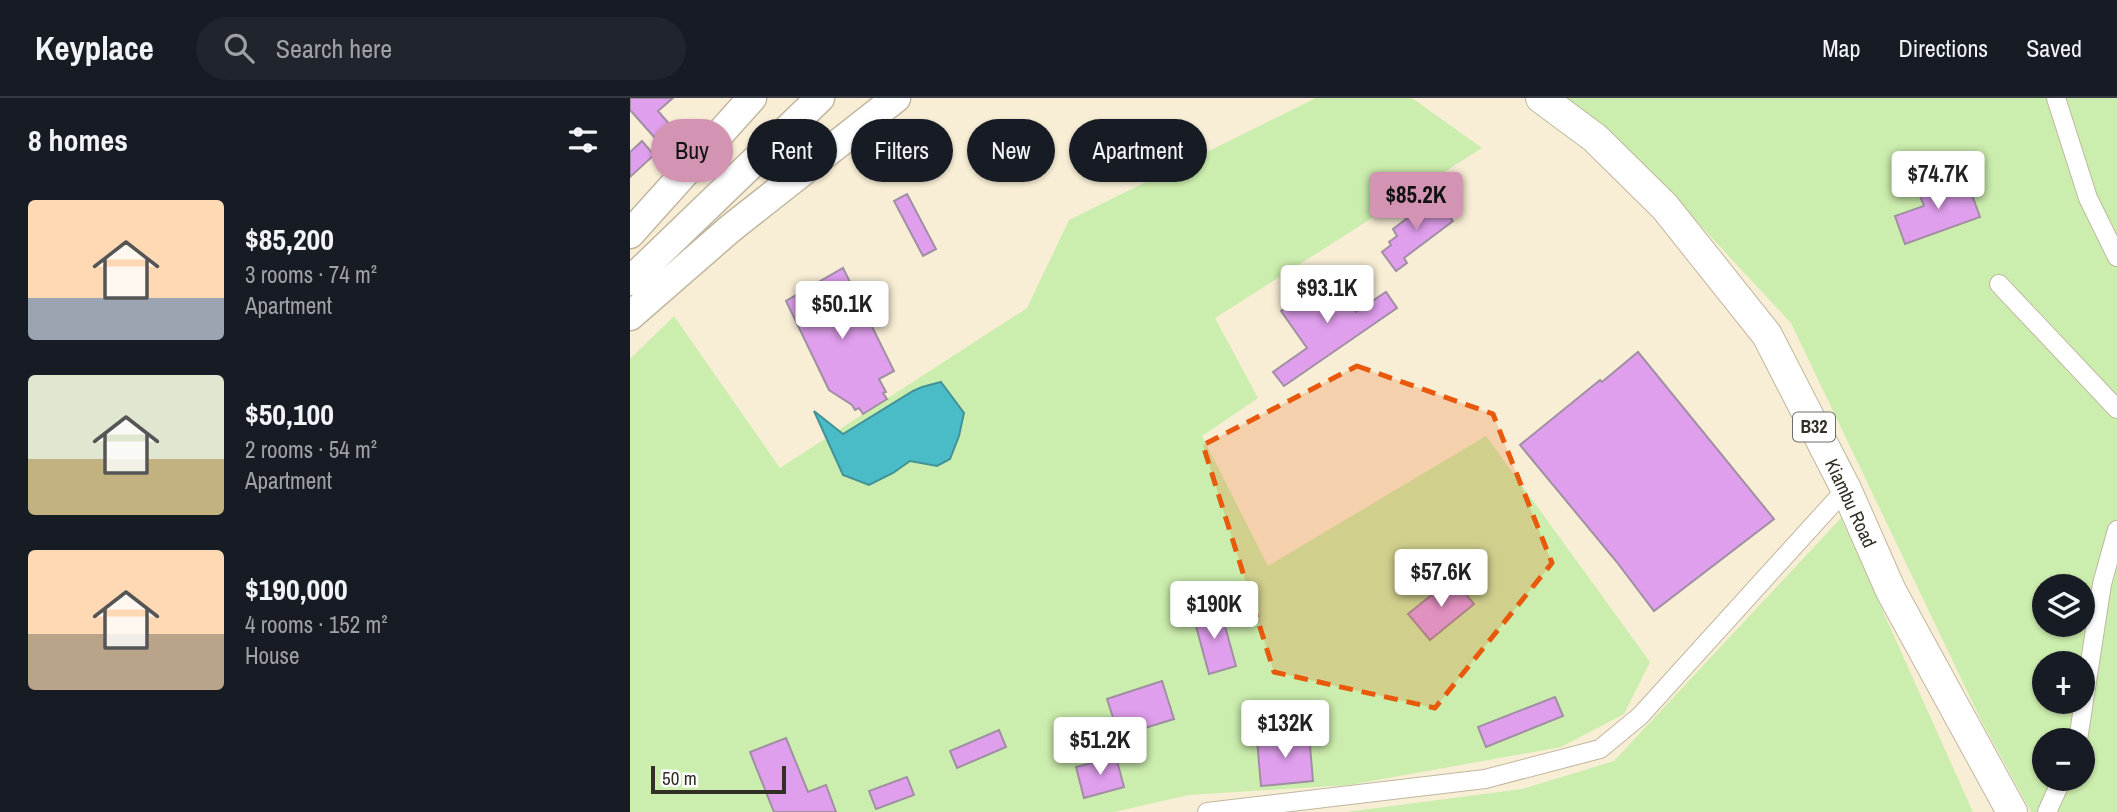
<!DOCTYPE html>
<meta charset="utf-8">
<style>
body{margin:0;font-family:"Archivo Narrow",sans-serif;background:#20242c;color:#f1f3f6;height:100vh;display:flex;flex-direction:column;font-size:26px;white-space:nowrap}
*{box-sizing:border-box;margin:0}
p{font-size:23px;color:#9ea1a6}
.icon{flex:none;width:38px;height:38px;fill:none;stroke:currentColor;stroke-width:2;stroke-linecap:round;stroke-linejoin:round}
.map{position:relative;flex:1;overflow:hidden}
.details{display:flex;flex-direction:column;background:#171b24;width:630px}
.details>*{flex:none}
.top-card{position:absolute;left:21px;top:21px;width:665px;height:63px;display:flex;gap:14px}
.tools{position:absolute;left:1402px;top:476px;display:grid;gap:14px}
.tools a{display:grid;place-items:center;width:63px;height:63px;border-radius:50%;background:#171b24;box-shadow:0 2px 5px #0004;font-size:35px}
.scale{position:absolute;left:21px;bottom:18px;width:135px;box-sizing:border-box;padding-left:7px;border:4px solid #322f25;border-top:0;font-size:19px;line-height:24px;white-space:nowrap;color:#322f25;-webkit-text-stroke:5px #fff;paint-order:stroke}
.price{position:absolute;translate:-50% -60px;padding:0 16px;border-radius:7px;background:#fff;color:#222;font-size:23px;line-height:46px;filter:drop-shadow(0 2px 4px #0008)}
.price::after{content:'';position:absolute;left:50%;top:42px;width:21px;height:16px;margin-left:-10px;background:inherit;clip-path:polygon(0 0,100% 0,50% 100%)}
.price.current{background:#d294b2;color:#111}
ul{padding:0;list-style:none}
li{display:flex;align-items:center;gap:21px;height:175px;padding:0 28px}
li span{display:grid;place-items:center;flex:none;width:196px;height:140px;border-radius:7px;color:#555}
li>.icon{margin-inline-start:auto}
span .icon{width:84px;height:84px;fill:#fffc;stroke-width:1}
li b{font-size:30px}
h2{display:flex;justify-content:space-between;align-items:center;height:84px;padding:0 28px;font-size:30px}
.tag{padding:0 24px;border-radius:32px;background:#171b24;box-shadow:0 2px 5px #0004;font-size:24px;line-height:63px}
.tag.current{background:#d294b2;color:#111}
header{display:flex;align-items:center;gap:42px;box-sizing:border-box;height:98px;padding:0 35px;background:#171b24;border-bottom:2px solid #363941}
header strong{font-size:33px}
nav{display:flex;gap:38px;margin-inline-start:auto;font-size:24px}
.search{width:490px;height:63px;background:#20242c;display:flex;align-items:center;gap:18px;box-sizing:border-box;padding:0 24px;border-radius:38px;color:#9ea1a6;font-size:26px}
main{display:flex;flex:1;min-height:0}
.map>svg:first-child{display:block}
.green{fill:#cbedad;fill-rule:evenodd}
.water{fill:#4abcc8;stroke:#439297;stroke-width:2}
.building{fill:#e09fed;stroke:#a08fa3;stroke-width:2}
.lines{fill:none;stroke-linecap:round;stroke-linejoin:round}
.minor-casing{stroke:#c1b7a0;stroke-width:20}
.primary-casing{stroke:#c1b7a0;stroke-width:31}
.trunk-casing{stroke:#c1b7a0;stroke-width:32}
.minor{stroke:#fff;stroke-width:18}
.primary{stroke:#fff;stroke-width:28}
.trunk{stroke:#fff;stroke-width:30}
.marked{fill:#e8590c;fill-opacity:0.2;stroke:#e8590c;stroke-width:5;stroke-dasharray:14 9;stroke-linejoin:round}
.labels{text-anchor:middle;stroke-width:5;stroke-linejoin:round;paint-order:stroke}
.shield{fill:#fff;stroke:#706d66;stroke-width:2}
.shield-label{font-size:18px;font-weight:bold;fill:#322f25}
.street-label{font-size:19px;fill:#322f25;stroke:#fff}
</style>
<header>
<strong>Keyplace</strong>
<div class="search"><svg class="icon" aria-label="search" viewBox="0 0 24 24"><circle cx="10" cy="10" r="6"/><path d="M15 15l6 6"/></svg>Search here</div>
<nav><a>Map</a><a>Directions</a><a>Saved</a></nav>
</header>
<main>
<section class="details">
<h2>8 homes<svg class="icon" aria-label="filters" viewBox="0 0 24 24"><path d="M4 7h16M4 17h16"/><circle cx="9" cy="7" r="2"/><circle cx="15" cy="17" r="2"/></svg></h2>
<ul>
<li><span style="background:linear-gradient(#ffd9b3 70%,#9aa5b1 0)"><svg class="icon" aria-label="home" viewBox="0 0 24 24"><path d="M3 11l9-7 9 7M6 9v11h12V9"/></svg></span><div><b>$85,200</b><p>3 rooms · 74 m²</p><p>Apartment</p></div></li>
<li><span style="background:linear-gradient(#dfe7d0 60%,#c2b280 0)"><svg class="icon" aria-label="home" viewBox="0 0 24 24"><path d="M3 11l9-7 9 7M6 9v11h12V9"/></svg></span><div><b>$50,100</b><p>2 rooms · 54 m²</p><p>Apartment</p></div></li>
<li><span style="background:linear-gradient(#ffd9b3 60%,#b9a48a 0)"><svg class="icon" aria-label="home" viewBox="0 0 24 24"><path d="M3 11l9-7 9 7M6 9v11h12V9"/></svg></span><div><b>$190,000</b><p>4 rooms · 152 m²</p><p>House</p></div></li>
</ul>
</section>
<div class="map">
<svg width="1487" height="714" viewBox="0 0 1487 714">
<rect width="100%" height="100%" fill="#f8eed6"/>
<path class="green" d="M686,0h96l70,50 -267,170 43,80 -56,38 66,130 218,-130 164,226 -26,52 -63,33 -212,38 -160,10 -75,17h-484v-453l44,-43 106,152 247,-160 42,-88z
M925,0h562v714h-86l-50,-92 -190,-397 -92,-99zM1414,488h38v39h-38zM1414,565h38v39h-38zM1414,642h38v39h-38z
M1211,420l132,294h-627l176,-23 92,-28z"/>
<path class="water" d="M311,284l23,31 -5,23 -9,23 -13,7 -27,-5 -17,12 -24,12 -26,-10 -29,-64 29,23 70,-43 9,-4z"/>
<path class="building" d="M0,0h43l-15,13 12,14 -15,13 -25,-28z
M12,43l12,14 -24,22v-25z
M1318,81l4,10 16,-5 12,33 -75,27 -10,-28 29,-10 -6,-15z
M277,96l29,55 -13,7 -29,-55z
M805,99l18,24 -49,37 3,5 -11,8 -14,-19 9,-7 -2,-3 8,-6 -4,-7z
M213,170l51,103 -15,8 7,13 -3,1 4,6 -24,15 -4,-6 -4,2 -3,-5 -23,-15 -43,-89z
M701,178l25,36 30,-20 11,16 -113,78 -11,-14 34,-24 -26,-37z
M1008,254l136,167 -120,92 -38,-50 -96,-116 80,-65 2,2z
M823,480l21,26 -44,36 -22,-26z
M590,510l16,58 -27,8 -16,-59z
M532,583l12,38 -55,17 -12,-37z
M925,599l8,19 -77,31 -8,-20z
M369,632l7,17 -49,21 -7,-17z
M679,636l4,47 -52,5 -4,-46z
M156,640l22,54 18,-7 10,27h-62l-24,-60z
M486,659l8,30 -40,11 -8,-31z
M277,679l7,18 -38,14 -7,-18z"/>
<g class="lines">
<g class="minor-casing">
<path id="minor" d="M1426,0l32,100 29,59
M1369,186l118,125
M1448,642l24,-156 15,-54
M577,714l278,-33 115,-30 40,-33 206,-227
M1417,714l15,-33"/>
</g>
<g class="primary-casing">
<path id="primary" d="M0,136l122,-136
M0,183l190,-183
M0,218l101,-88 165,-130"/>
</g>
<g class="trunk-casing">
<path id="trunk" d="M911,0l54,40 70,69 102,128 79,154 45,102 121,221"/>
</g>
<use href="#minor" class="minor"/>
<use href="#primary" class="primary"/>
<use href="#trunk" class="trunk"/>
</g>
<path class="marked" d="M727,268l136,48 59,149 -117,145 -161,-36 -71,-227z"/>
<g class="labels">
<rect class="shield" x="1163" y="314.5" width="42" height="29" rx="5"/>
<g class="shield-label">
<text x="1184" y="335">B32</text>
</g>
<g class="street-label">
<text transform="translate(1221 405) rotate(65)" y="7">Kiambu Road</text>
</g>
</g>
</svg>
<div class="tools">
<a><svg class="icon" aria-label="layers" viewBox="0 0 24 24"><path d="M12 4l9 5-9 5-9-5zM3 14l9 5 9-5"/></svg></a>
<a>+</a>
<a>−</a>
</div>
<div class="scale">50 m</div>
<b class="price" style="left:1308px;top:113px">$74.7K</b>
<b class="price current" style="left:786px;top:134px">$85.2K</b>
<b class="price" style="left:697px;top:227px">$93.1K</b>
<b class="price" style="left:212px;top:243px">$50.1K</b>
<b class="price" style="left:811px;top:511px">$57.6K</b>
<b class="price" style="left:584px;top:543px">$190K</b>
<b class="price" style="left:655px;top:662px">$132K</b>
<b class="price" style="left:470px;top:679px">$51.2K</b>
<div class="top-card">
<a class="tag current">Buy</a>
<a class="tag">Rent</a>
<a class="tag">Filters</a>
<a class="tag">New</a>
<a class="tag">Apartment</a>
</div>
</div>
</main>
